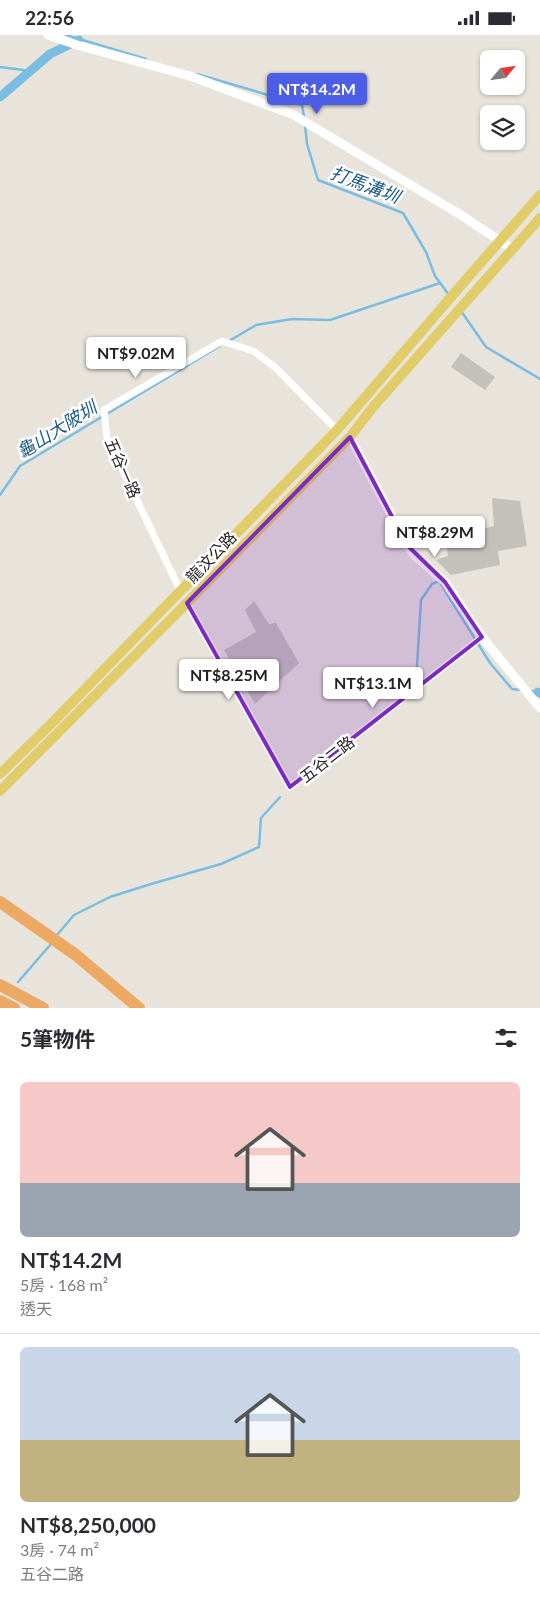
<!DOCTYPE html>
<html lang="zh-TW">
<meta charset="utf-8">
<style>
body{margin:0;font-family:Lato,"Noto Sans TC",sans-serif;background:#f2f2f3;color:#2b2b33;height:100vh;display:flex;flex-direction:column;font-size:19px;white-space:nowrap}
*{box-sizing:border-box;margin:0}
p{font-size:16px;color:#7c7c81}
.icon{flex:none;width:28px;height:28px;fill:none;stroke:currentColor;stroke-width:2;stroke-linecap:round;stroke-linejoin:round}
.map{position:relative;height:973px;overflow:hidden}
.panel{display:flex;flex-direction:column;background:#fff;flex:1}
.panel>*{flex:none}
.needle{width:32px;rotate:61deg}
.fabs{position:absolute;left:480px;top:15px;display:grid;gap:10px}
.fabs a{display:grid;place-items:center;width:45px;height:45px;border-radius:8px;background:#fff;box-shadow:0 1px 4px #0004;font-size:25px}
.price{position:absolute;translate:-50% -42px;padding:0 11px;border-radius:5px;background:#fff;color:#222;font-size:16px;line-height:32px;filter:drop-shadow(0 1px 2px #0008)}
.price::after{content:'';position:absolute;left:50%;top:30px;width:15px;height:11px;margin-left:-8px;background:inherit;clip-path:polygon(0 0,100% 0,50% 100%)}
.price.active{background:#4c5ee5;color:#fff}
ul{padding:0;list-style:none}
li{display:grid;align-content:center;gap:10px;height:265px;padding:0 20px}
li+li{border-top:1px solid #e1e1e2}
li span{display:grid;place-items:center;height:155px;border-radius:8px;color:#555}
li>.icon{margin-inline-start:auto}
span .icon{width:90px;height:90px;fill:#fffc;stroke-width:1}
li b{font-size:21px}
h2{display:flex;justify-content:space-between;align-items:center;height:60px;padding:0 20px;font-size:21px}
.status{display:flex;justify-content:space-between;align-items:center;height:35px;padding:0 25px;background:#fff;direction:ltr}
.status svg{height:14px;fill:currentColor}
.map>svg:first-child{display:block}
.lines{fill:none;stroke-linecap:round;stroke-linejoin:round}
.stream{stroke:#79bde0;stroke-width:2.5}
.canal{stroke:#79bde0;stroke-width:9}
.building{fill:#c4c1bb}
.street{stroke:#fff;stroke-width:7}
.secondary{stroke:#fff;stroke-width:9}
.primary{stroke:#e0cd69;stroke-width:10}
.highway{stroke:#eca964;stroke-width:12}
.marked{fill:#7b2cbf;fill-opacity:0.2;stroke:#7b2cbf;stroke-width:4;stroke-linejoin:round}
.labels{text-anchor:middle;stroke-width:5;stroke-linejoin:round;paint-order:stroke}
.street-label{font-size:16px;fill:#282828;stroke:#fff}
.water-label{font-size:18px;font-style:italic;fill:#1c5b89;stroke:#fff}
</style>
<div class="status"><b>22:56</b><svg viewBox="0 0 49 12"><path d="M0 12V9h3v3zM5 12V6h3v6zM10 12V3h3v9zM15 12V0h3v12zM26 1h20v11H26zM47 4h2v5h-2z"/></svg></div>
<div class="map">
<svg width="540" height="973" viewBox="0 0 540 973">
<rect width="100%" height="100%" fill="#e9e4db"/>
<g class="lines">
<path class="stream" d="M66,0l80,24
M0,32l31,4
M197,39l105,31 2,12
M305,90l2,19 11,36 85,33 23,39 9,24 14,19
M461,276l25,36 54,32
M229,306l27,-16 36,-6 38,1 110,-37
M0,460l20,-29 200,-120
M416,647l5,-82 11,-16 7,-3 51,82 22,26 10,1
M530,656l8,1
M57,900l17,-20 36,-18 41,-13 70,-20 38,-17 2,-29 19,-21
M18,947l33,-38"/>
<path class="canal" d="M0,62l50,-43 29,-14
M538,657l2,1"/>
</g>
<path class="building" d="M461,318l34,24 -10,13 -34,-23z
M492,463l28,3 7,45 -29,5 2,14 -49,10 -15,-15 12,-4 -3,-18 49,-12z
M254,566l15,23 7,-1 23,40 -44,41 -31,-54 32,-18 -11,-22z"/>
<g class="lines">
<path class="street" d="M181,557l-74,-154 -3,-28 118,-69 31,10 22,16 62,63
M187,568l103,184 192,-150"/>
<path class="secondary" d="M48,0l29,10 113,31 102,38 169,101 51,34
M350,402l57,108 8,11 30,26 37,55 58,71"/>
<path class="primary" d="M0,739l53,-52 284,-292 126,-147 77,-88
M0,756l187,-188 163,-166 23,-30 167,-189"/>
<path class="highway" d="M0,867l76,53 63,53
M0,950l43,23
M0,966l14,7"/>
</g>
<path class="marked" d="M350,402l57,108 38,37 37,55 -192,150 -103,-184z"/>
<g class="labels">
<g class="street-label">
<text transform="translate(123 433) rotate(66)" y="6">五谷一路</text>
<text transform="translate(211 522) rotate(-46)" y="6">龍汶公路</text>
<text transform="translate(327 724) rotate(-38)" y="6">五谷二路</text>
</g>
<g class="water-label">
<text transform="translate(365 150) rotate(21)" y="6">打馬溝圳</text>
<text transform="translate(57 395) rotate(-32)" y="6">龜山大陂圳</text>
</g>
</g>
</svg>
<div class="fabs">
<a><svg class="needle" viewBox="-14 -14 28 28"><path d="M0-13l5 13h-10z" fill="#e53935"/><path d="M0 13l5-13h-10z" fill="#7c7c81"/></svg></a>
<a><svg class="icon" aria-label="layers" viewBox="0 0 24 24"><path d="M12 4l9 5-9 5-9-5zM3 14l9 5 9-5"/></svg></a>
</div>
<b class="price active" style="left:317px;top:80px">NT$14.2M</b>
<b class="price" style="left:136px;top:344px">NT$9.02M</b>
<b class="price" style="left:435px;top:523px">NT$8.29M</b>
<b class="price" style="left:229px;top:666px">NT$8.25M</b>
<b class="price" style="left:373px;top:674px">NT$13.1M</b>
</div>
<section class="panel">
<h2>5筆物件<svg class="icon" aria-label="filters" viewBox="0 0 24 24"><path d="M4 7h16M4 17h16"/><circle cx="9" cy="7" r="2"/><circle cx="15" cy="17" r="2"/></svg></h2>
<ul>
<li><span style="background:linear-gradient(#f6c9c9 65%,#9aa5b1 0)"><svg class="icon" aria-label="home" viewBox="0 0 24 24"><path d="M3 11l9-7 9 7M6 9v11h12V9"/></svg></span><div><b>NT$14.2M</b><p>5房 · 168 m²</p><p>透天</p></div></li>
<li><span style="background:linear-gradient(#c9d6e8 60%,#c2b280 0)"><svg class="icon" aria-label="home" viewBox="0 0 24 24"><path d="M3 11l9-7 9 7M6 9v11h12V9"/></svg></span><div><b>NT$8,250,000</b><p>3房 · 74 m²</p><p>五谷二路</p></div></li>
</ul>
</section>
